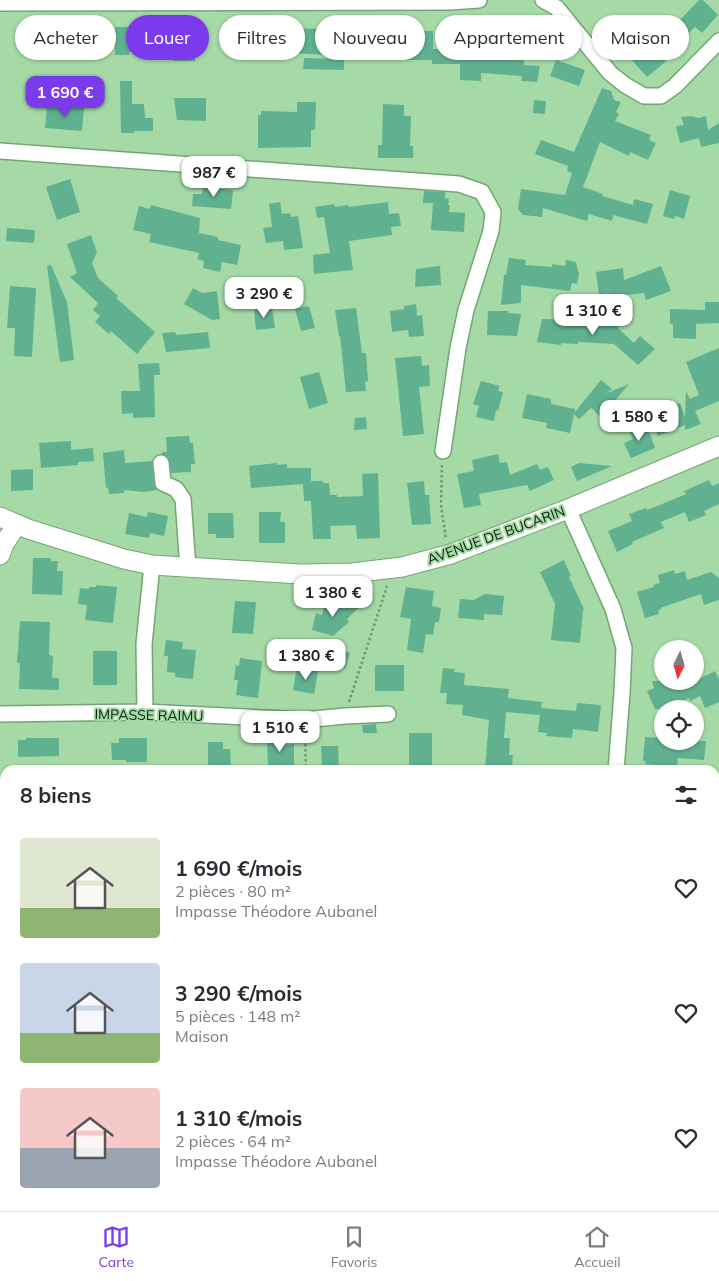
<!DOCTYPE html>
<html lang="fr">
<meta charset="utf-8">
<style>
body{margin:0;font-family:Mulish,sans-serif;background:#f7f7f7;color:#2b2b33;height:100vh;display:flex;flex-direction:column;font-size:19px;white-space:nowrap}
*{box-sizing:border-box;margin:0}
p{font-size:16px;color:#7c7c81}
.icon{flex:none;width:28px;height:28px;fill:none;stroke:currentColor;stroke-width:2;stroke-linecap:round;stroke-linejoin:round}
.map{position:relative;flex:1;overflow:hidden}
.drawer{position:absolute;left:0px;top:765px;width:720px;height:446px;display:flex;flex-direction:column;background:#fff;border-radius:15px 15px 0 0;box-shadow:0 1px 4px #0004}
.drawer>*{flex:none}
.banner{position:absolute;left:15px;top:15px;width:690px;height:45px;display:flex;gap:10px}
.needle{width:32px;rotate:185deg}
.tools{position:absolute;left:654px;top:640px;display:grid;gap:10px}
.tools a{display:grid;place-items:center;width:50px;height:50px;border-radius:50%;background:#fff;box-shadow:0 1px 4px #0004;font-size:25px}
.price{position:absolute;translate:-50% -42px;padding:0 11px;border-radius:10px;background:#fff;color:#222;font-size:16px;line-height:32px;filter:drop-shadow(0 1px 2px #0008)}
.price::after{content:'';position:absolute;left:50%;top:30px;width:15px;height:11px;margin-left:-8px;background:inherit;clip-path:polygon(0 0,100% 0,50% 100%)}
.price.on{background:#7c3aed;color:#fff}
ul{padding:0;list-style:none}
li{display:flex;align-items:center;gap:15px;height:125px;padding:0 20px}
li span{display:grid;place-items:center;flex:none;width:140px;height:100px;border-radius:5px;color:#555}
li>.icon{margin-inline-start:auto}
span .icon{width:60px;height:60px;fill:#fffc;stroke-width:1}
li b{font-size:21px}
h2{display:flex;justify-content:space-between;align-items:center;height:60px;padding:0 20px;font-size:21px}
.pill{padding:0 18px;border-radius:22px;background:#fff;box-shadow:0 1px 4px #0004;font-size:18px;line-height:45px}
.pill.on{background:#7c3aed;color:#fff}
.dock{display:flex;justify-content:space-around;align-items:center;height:70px;border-top:1px solid #e1e1e2;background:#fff;font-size:14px;color:#7c7c81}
.dock a{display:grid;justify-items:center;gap:2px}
.dock .on{color:#7c3aed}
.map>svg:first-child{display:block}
.building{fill:#60b190}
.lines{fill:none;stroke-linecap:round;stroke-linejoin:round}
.minor-casing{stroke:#73a674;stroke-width:18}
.tertiary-casing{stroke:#73a674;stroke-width:21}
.path{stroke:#6e976f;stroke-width:2.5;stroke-dasharray:2.5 2.5;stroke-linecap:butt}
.minor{stroke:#fff;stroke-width:15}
.tertiary{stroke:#fff;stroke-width:19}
.labels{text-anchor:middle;stroke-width:4;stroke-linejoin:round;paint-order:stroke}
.street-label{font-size:14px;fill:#0a1f0b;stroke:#a5daa6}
</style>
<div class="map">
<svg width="719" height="1211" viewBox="0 0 719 1211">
<rect width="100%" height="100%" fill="#a5daa6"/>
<path class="building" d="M699,0h4l15,15 -16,18 -7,-6 -7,7 -11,-11z
M231,17h15v25h-18v-8h-3v-14h6z
M642,23l29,34 -24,20 -26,-29 7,-7 -3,-3z
M41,25l19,2 -1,18h-18z
M115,27h25v5l5,-1v21h-16v3h-14z
M290,28l35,1v5h4l-1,21 -39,-2z
M169,29h26v32h-22v-20h-4z
M410,31h23v18h27l-1,-11 66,1 -1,26 16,1 -3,16 -16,-1 1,-5 -41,-3v8l-21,-1v-16h-28v-4h-75v-15h7v-8h10v-2h36z
M304,58l40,1v11l-41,-1z
M556,60l29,10 -6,16 -29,-10z
M120,81h12v23h12l1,14h8v13h-19v2h-13z
M602,88l9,3 3,9 7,2 -5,10 3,2 -4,7 36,14 -2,5 7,3 -8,17 -18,-8 -1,4 -29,-14 -17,45 20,7 -1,2 31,9 1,-6 19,5 -6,20 -34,-9 -1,6 -23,-7 -2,7 -44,-13 -1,9 -19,-2 -5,-6 3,-20 44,6 7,-22 -5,-2 1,-5 -33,-12 6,-14 33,12z
M174,98h32v23l-29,-1z
M534,100l12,1 -1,13 -12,-1z
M297,102h19l-1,28h-4v17l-53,1v-33h3v-4l36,1z
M383,104l21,1v11h7l-1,30h3v12h-35v-13h4z
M47,106l37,1 -2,24 -37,-3z
M691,116l8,2 7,-2 2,14 11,-7v20l-18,4 -2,-9 -19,5 -4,-17 8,-1 -3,-8z
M70,179l10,33 -23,8 -11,-33z
M203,187l30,3 -2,19 -39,-3 1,-12h9z
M670,190l20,6 -6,23 -9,-3 -1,3 -11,-3z
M424,191l21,1v6l4,1 -1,6h2l-1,7 16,1 -1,19 -33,-2 2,-27h-10z
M280,202l2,12 8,-1 1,4 7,-1 5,32 -19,2 -1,-9 -17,2 -3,-15 9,-1 -3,-23z
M388,202l1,12 10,-1 2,13 -10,1 1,8 -43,6 4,29 -39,4 -1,-19 17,-2 -6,-36 -7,1 -2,-11 19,-3 1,3 13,-2 1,2z
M151,205l49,13 -1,15 19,4v3l23,5 -4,20 -15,-3 -2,10 -17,-4 1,-7 -7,-2 2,-6 -50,-11 2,-8 -18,-4 6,-24 11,3z
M7,228l28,2 -1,13 -28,-2z
M91,235l6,17 -5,11 6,15 20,18 -2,2 39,34 -18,22 -26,-23 -2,3 -14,-12 5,-6 -7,-6 5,-7 -28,-26 7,-4 -10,-29z
M509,258l17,2 -1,5 27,2v-3l13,2 1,-6 10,2 3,12 -2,10 -5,-1 -2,8 -49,-6v18l-20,2 3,-30h2z
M51,265l16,37 7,58 -14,2 -13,-96z
M440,266l1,19 -26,2 1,-18z
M661,266l10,25 -25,9 -2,-7 -34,4 -1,-4 -10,2 -3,-23 27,-4 1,12z
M10,286l26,2 -4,69 -18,-1 1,-28h-8z
M193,288l9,5 15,-2 3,28 -8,1 -28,-16z
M705,302h14v21l-23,1v15l-23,-1v-14h-3v-15l35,1z
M416,304l1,12 5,-1 2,21 -15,1 -1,-7 -16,2 -2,-21 14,-2v-3z
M309,306l6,22 -14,3 -6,-22z
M272,307l3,21 -19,2 -2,-20z
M356,308l6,45h4l2,28 -3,1 1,9 -20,1 -6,-56h-1l-4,-26z
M488,311h20v2l13,1 -4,22 -30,-1z
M542,319l76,2v7l16,15 6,-7 15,13 -17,16 -24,-21 -36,-2v2l-17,-1v2l-24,-3z
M175,332l1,3 32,-3 2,16 -44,4 -4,-19z
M719,348v53l-24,10 6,13 -16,6v-5l-27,11 -11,-27 24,-10 3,6 6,-2 5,14 1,-26 4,8 9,-4 -13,-33z
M421,356l1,10 7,-1 1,21 -11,1 5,47 -21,2 -8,-78z
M159,363l1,12h-6l1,42 -22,1v-5l-11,1 -1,-23h19l-2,-27z
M319,372l9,31 -19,6 -9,-32z
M601,380l11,9 -5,4 22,-9 -15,18 1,1 -9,8 9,13 -3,3 -21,-19 -12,11 -5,-5 -4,19 -24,-5 1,-5 -25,-5 5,-24 24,5v5l24,5v3z
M481,381l19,5 -2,5 5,1 -5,19 -2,-1 -2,11 -18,-4 3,-11 -6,-2z
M366,417l1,12 -13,1 1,-12z
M639,425l11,9 5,14 -24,10 -7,-15 9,-4 -5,-10z
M189,436l1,7h3l2,21h-4v8l-20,1 -2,-15 -7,-4v-2h5l-1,-15z
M71,441v9l22,-2 1,13 -16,1v3l-37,3 -2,-25z
M124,450l1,13 27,-2 2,23 3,6 -13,2 -20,-2v3l-15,1 -1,-7 -2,1 -3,-35z
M498,454l2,9 7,-1 3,13 27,-11 3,6 8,-3 6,13 -24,11 -3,-6 -48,9 2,11 -17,3 -7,-34 17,-3 -2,-11z
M277,463v2l10,-1v4h24v13h12v2h6l1,12h7v2l26,-1 -1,-22 16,-1 2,65 -23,1 -1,-14 -26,1 1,13h-18l-2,-38h-7l-1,-17 -52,4 -2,-22z
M579,463l33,3 -35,15 -6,-14z
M33,469v21l-22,1v-21z
M709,480l3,6 7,-3v21l-15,7 2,4 -17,7 -4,-10 -24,10 3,6 -32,14 1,2 -16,8 -9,-21 24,-10 -3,-7 17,-6 1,2 8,-3 31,-13 -2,-3z
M424,481l1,14h4l2,29 -19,1 -5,-42z
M148,512l20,4 -4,20 -14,-3 -1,5 -24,-4 4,-21 18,4z
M259,512h22l-1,10h5v21h-26z
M208,513h25l1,25h-18v-4h-8z
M33,558h18v3h7l-1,10h6l-1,24 -30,-1z
M564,560l7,16 -2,1 15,32 -1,1 -3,33 -29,-3 4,-36 -15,-32z
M674,570l1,4 10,-3 2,9 24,-8 8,6v22l-15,5 -3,-11 -41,14 1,2h-3l1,4 -14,4 -8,-26 17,-5 -1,-2 7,-2 -2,-8z
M96,585l21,2 -4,36 -28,-3 2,-15 -9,-1 2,-16 9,1v-2h7z
M406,587l28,4 -2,15 9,2 -2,14h-4l-2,13 -7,-1 -3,19 -16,-3 4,-31 -11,-2z
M485,594l19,2 -2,19 -18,-1v6l-26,-2 2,-19 14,1z
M235,601l21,1 -3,32 -21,-1z
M325,602l10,2 25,2 -13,13 2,3 -16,14 -21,-6 4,-17 6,2z
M20,621l30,1 -1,33 4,1 -1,22h7v12l-40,-1 1,-26h-3z
M166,640l17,2 -1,7 14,1 -3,29 -18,-2v-4l-8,-1 1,-16h-4z
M323,645l27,8 -5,15 -26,-8z
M93,651h24v34h-24z
M240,658l22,3 -4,37 -22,-3 2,-15h-4l2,-15 3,1z
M375,665h29v26h-29z
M297,667l21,4 -4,23 -21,-4z
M443,668l12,1 -1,3 11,1 -1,12 45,4 -1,9 34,4 -1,6 35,3 1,-8 24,2 -3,27 -25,-3 -1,9 -26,-2 1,-3 -9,-1 2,-17 -34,-3 -2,26h6l-1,17h4l-1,15h-27l4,-50 -27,-5 1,-10 -17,-1 1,-11h-7z
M715,671l4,8v23l-14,6 -5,-12 -10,5 -1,-3 -23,11h-11l-8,-18 7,-3 -2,-7h43z
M376,724l1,9h-14l-1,-8z
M409,733h23v36h-23z
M645,737l17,1v3h44l-2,19 -26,-2 -1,9 -32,-3 1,-3h-3z
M26,738h33v18l-41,1v-17h8z
M119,738h28v24h-21v-2h-14l-1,-17h8z
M286,739v6l8,-1v21l-26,1 -1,-26z
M208,742h15v7h7l1,21h-23z
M321,746h17l1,24h-15v-4h-2z"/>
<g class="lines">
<g class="minor-casing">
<path id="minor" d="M543,0l14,8 53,65 15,12 19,11h17l14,-10 44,-45
M0,3l450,-1 29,-2
M0,151l459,33 23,8 11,20 -2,19 -25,79 -8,38 -15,103
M161,463l2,20 13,6 7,10 5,69
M568,509l45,100 11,39 -2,45 -6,77
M145,712l-1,-68 8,-79
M0,714l145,-2 159,8 41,-4 43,-2
M0,882l5,2
M715,1014l4,2
M715,1114l4,-2
M194,1211l1,-5"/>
</g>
<g class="tertiary-casing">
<path id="tertiary" d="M0,517l28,12 96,30 28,6 149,9 51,-1 50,-6 49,-13 117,-45 151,-63
M0,555l4,-11 8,-12"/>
</g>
<path class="path" d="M442,465l-1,40 5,34
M349,702l38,-116
M305,734l1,36"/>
<use href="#minor" class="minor"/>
<use href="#tertiary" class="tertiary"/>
</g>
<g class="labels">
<g class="street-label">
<text transform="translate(496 535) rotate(-20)" y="5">AVENUE DE BUCARIN</text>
<text transform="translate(149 715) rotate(1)" y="5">IMPASSE RAIMU</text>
</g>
</g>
</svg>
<div class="tools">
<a><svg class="needle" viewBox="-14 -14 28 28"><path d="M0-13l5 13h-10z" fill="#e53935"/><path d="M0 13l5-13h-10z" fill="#7c7c81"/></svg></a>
<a><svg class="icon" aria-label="locate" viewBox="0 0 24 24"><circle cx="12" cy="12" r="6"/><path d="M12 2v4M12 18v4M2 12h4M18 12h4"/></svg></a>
</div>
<b class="price on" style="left:65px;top:118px">1 690 €</b>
<b class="price" style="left:214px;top:198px">987 €</b>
<b class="price" style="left:264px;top:319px">3 290 €</b>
<b class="price" style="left:593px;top:336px">1 310 €</b>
<b class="price" style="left:639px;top:442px">1 580 €</b>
<b class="price" style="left:333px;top:618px">1 380 €</b>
<b class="price" style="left:306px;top:681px">1 380 €</b>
<b class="price" style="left:280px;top:753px">1 510 €</b>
<div class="banner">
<a class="pill">Acheter</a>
<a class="pill on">Louer</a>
<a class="pill">Filtres</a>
<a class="pill">Nouveau</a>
<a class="pill">Appartement</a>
<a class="pill">Maison</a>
</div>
<section class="drawer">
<h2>8 biens<svg class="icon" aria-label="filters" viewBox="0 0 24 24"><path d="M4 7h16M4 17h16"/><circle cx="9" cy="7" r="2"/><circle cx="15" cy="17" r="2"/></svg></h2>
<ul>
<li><span style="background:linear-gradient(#dfe7d0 70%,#8fb573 0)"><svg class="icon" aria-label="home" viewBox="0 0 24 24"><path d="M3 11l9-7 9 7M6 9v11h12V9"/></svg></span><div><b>1 690 €/mois</b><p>2 pièces · 80 m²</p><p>Impasse Théodore Aubanel</p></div><svg class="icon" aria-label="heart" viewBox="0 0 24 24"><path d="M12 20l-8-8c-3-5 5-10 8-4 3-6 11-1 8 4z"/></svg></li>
<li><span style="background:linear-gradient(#c9d6e8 70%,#8fb573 0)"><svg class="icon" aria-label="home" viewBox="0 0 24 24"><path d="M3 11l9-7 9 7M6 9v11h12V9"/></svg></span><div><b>3 290 €/mois</b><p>5 pièces · 148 m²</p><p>Maison</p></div><svg class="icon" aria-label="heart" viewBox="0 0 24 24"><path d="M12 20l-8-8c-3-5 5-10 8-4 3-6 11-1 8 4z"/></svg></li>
<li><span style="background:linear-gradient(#f6c9c9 60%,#9aa5b1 0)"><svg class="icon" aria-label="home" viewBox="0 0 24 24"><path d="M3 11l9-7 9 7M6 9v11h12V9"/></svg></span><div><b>1 310 €/mois</b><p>2 pièces · 64 m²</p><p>Impasse Théodore Aubanel</p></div><svg class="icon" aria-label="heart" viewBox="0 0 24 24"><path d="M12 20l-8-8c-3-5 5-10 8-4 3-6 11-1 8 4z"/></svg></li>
</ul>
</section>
</div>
<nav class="dock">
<a class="on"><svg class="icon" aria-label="map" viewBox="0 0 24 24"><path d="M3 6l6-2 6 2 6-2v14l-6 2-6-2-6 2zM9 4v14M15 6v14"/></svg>Carte</a>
<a><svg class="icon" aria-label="saved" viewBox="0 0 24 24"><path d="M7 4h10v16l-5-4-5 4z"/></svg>Favoris</a>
<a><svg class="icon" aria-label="home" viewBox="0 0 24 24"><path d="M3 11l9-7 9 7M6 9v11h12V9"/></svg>Accueil</a>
</nav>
